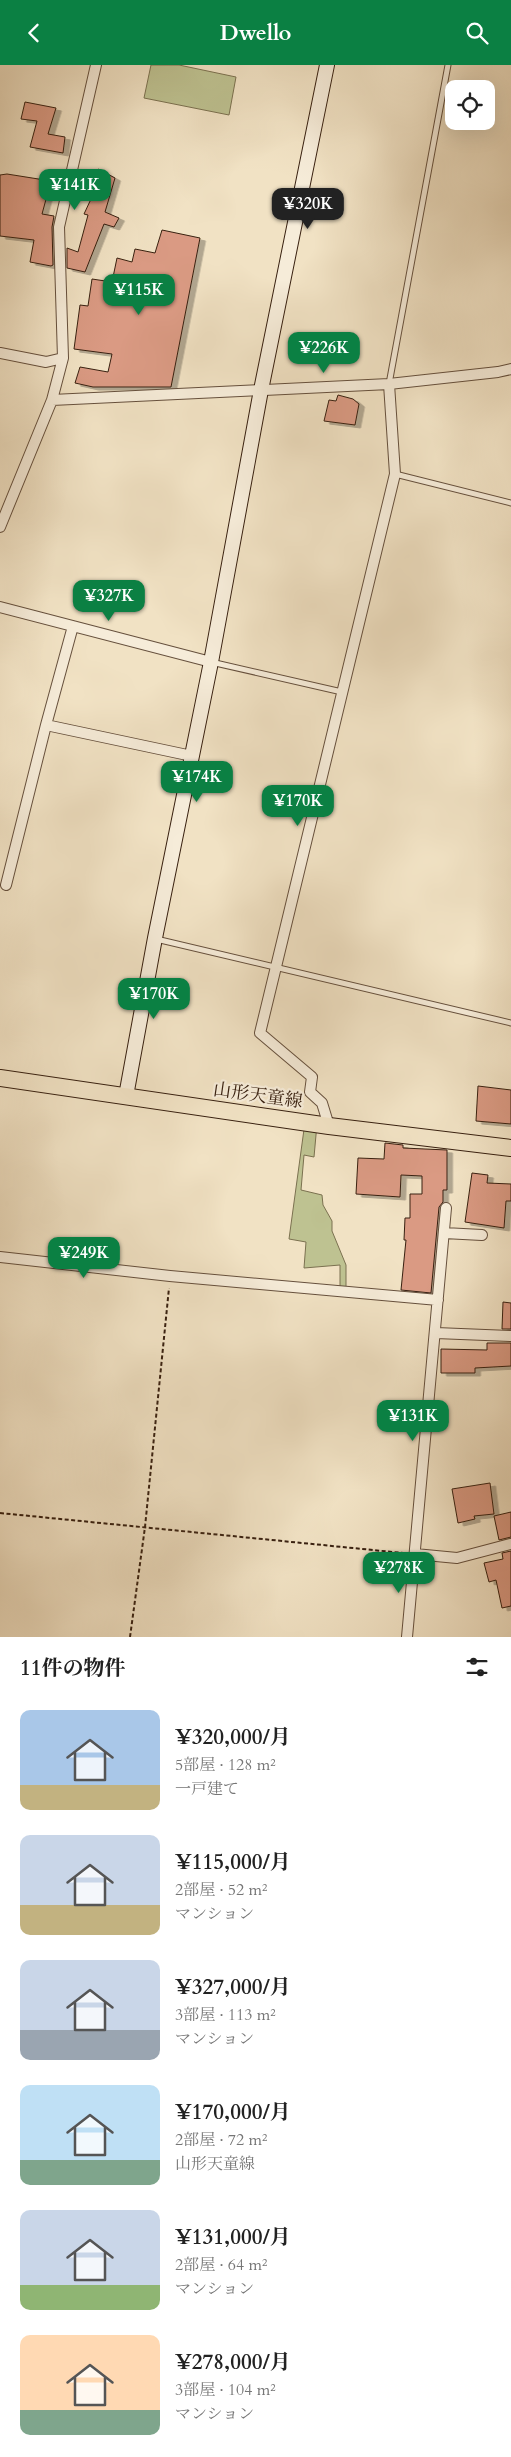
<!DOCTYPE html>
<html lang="ja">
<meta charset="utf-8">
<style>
body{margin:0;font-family:Cardo,"Noto Serif JP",serif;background:#f2f2f2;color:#222;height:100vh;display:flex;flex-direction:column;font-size:19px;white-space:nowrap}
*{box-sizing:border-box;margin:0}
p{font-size:16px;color:#767676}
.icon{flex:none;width:28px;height:28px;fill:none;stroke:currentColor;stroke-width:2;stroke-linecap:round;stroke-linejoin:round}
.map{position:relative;height:1572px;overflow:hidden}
.details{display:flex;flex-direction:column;background:#fff;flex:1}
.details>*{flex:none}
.buttons{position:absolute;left:445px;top:15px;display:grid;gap:10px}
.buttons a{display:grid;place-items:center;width:50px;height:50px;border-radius:10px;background:#fff;box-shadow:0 5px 20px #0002;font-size:25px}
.price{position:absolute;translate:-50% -42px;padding:0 11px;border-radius:10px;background:#0b8043;color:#fff;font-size:16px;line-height:32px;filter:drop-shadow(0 1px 2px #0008)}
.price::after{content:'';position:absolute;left:50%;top:30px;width:15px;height:11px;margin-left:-8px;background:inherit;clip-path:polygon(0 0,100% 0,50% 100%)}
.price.current{background:#222;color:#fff}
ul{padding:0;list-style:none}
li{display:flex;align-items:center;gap:15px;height:125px;padding:0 20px}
li span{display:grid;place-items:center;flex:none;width:140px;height:100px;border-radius:10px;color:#555}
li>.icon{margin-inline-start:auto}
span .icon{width:60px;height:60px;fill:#fffc;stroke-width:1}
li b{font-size:21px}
h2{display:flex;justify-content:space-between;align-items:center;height:60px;padding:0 20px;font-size:21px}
header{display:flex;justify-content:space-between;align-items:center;height:65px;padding:0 20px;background:#0b8043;color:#fff;font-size:22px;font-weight:800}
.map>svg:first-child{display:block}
.green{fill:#bec291;stroke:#7b7150}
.building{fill:#da9a83;stroke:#382010;filter:url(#shadow)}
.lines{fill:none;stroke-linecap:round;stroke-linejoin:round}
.lane-casing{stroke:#66503d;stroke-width:7}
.street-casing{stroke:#66503d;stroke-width:12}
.secondary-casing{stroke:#382010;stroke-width:16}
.primary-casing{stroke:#382010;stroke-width:18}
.path{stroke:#382010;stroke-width:2;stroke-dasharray:4 2.5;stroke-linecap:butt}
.lane{stroke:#f6ecd9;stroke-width:5}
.street{stroke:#f6ecd9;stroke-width:10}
.secondary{stroke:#f6ecd9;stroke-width:14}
.primary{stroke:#f1e2c4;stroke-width:16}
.labels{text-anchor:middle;stroke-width:4.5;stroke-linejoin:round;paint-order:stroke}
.street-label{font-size:18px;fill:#382010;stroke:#f6ecd9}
</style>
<header><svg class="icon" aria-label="back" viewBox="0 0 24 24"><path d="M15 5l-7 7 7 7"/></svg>Dwello<svg class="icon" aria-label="search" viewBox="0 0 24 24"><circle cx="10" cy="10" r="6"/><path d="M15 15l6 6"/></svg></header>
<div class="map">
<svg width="511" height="1572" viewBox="0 0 511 1572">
<defs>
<filter id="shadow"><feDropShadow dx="5.5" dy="3" stdDeviation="0" flood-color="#0004"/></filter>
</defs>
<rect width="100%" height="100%" fill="#f1e2c4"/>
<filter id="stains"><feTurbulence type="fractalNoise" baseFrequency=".004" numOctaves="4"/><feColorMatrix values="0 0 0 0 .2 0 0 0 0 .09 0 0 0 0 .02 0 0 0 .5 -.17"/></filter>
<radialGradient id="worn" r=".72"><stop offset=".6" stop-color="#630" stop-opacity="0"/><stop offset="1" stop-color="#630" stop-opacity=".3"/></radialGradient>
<path class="green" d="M151,0h28l57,12 -7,38 -85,-17z
M305,1057l12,2 -3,33 -10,-2 -3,35 21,5 1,10 9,16v10l14,34v27l-6,-1v-26l-36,3 2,-26 -17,-3z"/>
<path class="building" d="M25,37l31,6 -8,26 17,3 -2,16 -33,-6 7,-26 -16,-2z
M98,104l17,9 -10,34 14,6 -5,9 -10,-3 -19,48 -18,-4v-20l11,4 10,-37 -4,-1 7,-15 -4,-2z
M7,109l44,7 -9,33 12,2 -2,11 1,38 -2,1 -21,-4 4,-22 -34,-4v-61z
M162,165l38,8 -29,149h-78l-18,-4 5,-16 28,5 4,-18 -38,-5 6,-44 8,1 4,-27 20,3 5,-24 15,4 3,-13 20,4z
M338,330l15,4 6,5 -4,21 -31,-4 5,-21 7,1z
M478,1021l33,4v34l-35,-3z
M385,1078l18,2v3l44,2v40h-4v12l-4,5 -8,86 -30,-3 5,-50h-2l1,-22h5v-24h12v-18l-21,-1 -1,22 -44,-3 2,-36 26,1z
M472,1108l16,2 -1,8 24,1v17h-5l-2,27 -39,-6z
M503,1237l8,1v26h-9z
M487,1278h24v23l-36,2v5h-34v-24l46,1z
M490,1418l4,31 -20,2 1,3 -17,4 -6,-34z
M511,1447v25l-12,3 -5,-24z
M511,1486v55l-9,2 -6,-28 -7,2 -5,-19 19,-4 -1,-6z"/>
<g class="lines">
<g class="lane-casing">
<path id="lane" d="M389,319l59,-319
M395,409l116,29
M211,597l131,30
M156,874l355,84"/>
</g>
<g class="street-casing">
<path id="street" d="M0,288l46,9 17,-4
M52,335l337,-16 109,-12 13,-3
M0,462l52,-127 11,-42 -4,-131 37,-162
M0,542l211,55
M46,660l146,31
M6,820l40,-160 27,-99
M329,1061l-7,-23 -12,-11 2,-15 -52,-44 135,-559 -6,-90
M444,1168l38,2
M0,1192l170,19 268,24
M436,1268l75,3
M415,1489l42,4 53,-14
M407,1572l39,-429"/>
</g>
<g class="secondary-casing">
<path id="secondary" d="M126,1031l29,-158 56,-276 50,-272 66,-325"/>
</g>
<g class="primary-casing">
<path id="primary" d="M0,1013l329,48 182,22"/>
</g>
<path class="path" d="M0,1448l403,40
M130,1572l15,-110 24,-239"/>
<use href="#lane" class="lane"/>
<use href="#street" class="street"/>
<use href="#secondary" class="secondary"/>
<use href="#primary" class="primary"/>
</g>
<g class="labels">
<g class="street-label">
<text transform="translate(258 1030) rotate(8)" y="6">山形天童線</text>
</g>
</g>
<rect width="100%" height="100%" filter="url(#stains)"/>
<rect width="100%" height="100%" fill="url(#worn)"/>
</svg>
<div class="buttons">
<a><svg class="icon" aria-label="locate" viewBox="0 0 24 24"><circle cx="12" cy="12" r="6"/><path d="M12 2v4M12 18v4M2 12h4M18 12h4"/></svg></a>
</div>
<b class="price" style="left:75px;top:146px">¥141K</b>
<b class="price current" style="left:308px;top:165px">¥320K</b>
<b class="price" style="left:139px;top:251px">¥115K</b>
<b class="price" style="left:324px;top:309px">¥226K</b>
<b class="price" style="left:109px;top:557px">¥327K</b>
<b class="price" style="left:197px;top:738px">¥174K</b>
<b class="price" style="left:298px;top:762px">¥170K</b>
<b class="price" style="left:154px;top:955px">¥170K</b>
<b class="price" style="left:84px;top:1214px">¥249K</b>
<b class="price" style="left:413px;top:1377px">¥131K</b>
<b class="price" style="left:399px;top:1529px">¥278K</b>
</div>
<section class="details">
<h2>11件の物件<svg class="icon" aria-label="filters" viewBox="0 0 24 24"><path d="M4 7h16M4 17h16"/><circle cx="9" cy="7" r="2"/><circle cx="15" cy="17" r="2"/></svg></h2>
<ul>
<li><span style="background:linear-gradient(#a9c7e8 75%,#c2b280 0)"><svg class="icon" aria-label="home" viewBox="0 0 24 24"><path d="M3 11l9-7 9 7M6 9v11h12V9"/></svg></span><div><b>¥320,000/月</b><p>5部屋 · 128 m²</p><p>一戸建て</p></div></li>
<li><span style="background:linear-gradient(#c9d6e8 70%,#c2b280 0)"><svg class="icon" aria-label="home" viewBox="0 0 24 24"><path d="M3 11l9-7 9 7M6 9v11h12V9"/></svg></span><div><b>¥115,000/月</b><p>2部屋 · 52 m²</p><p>マンション</p></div></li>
<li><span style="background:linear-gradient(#c9d6e8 70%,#9aa5b1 0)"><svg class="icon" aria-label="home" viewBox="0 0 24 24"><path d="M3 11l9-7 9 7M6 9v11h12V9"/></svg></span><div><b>¥327,000/月</b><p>3部屋 · 113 m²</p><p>マンション</p></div></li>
<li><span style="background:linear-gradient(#bfe0f5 75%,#7fa58c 0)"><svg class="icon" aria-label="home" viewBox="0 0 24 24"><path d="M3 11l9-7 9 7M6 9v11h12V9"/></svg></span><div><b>¥170,000/月</b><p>2部屋 · 72 m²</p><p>山形天童線</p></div></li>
<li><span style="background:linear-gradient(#c9d6e8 75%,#8fb573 0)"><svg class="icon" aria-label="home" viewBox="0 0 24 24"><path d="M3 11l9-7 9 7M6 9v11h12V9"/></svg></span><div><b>¥131,000/月</b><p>2部屋 · 64 m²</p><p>マンション</p></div></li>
<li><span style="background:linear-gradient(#ffd9b3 75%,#7fa58c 0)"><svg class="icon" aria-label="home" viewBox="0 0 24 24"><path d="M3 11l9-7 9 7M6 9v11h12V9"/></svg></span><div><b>¥278,000/月</b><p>3部屋 · 104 m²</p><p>マンション</p></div></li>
</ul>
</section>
